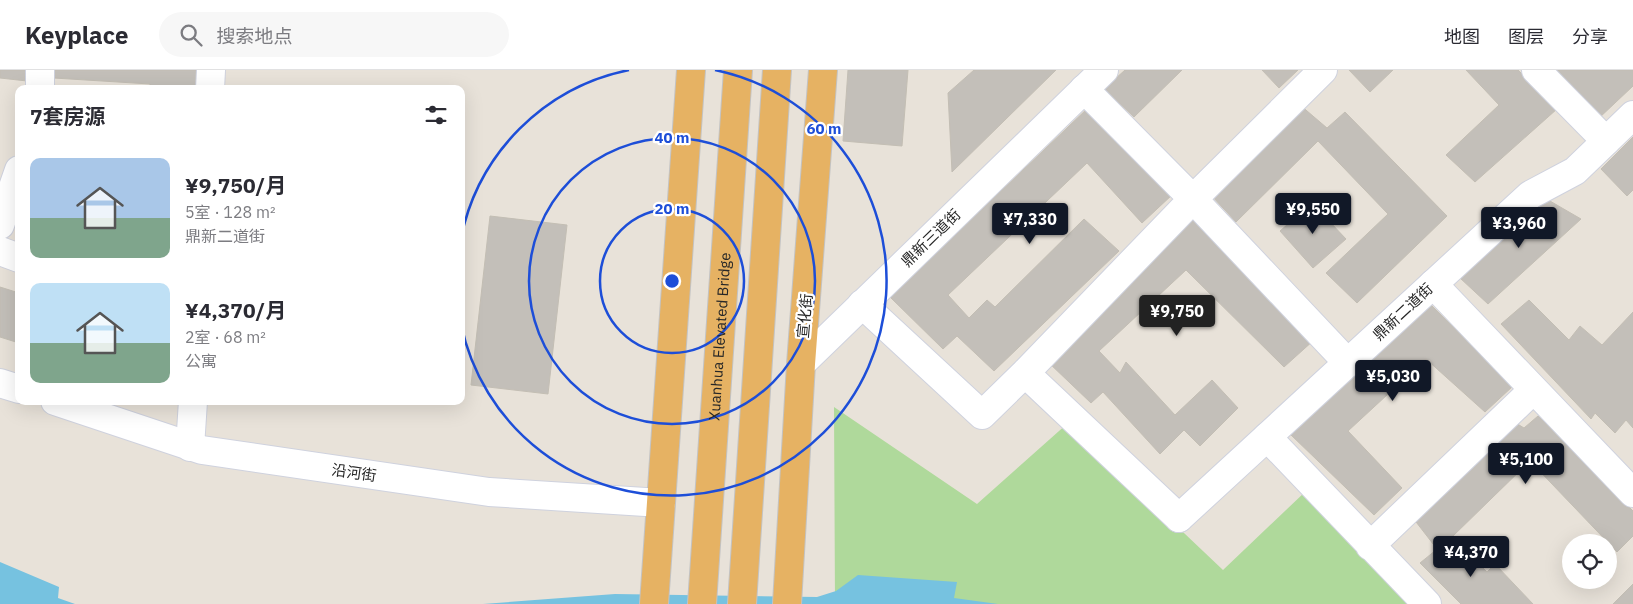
<!DOCTYPE html>
<html lang="zh">
<meta charset="utf-8">
<style>
body{margin:0;font-family:"IBM Plex Sans","Noto Sans SC",sans-serif;background:#f7f7f7;color:#2b2b33;height:100vh;display:flex;flex-direction:column;font-size:19px;white-space:nowrap}
*{box-sizing:border-box;margin:0}
p{font-size:16px;color:#7c7c81}
.icon{flex:none;width:28px;height:28px;fill:none;stroke:currentColor;stroke-width:2;stroke-linecap:round;stroke-linejoin:round}
.map{position:relative;flex:1;overflow:hidden}
.drawer{position:absolute;left:15px;top:15px;width:450px;height:320px;display:flex;flex-direction:column;background:#fff;border-radius:10px;box-shadow:0 5px 20px #0002}
.drawer>*{flex:none}
.buttons{position:absolute;left:1562px;top:464px;display:grid;gap:10px}
.buttons a{display:grid;place-items:center;width:55px;height:55px;border-radius:50%;background:#fff;box-shadow:0 5px 20px #0002;font-size:25px}
.price{position:absolute;translate:-50% -42px;padding:0 11px;border-radius:5px;background:#111827;color:#fff;font-size:16px;line-height:32px;filter:drop-shadow(0 1px 2px #0008)}
.price::after{content:'';position:absolute;left:50%;top:30px;width:15px;height:11px;margin-left:-8px;background:inherit;clip-path:polygon(0 0,100% 0,50% 100%)}
.price.on{background:#222;color:#fff}
ul{padding:0;list-style:none}
li{display:flex;align-items:center;gap:15px;height:125px;padding:0 15px}
li span{display:grid;place-items:center;flex:none;width:140px;height:100px;border-radius:10px;color:#555}
li>.icon{margin-inline-start:auto}
span .icon{width:60px;height:60px;fill:#fffc;stroke-width:1}
li b{font-size:21px}
h2{display:flex;justify-content:space-between;align-items:center;height:60px;padding:0 15px;font-size:21px}
header{display:flex;align-items:center;gap:30px;box-sizing:border-box;height:70px;padding:0 25px;background:#fff;border-bottom:1px solid #e1e1e2}
header strong{font-size:24px}
nav{display:flex;gap:28px;margin-inline-start:auto;font-size:18px}
.search{width:350px;height:45px;background:#f7f7f7;display:flex;align-items:center;gap:12px;box-sizing:border-box;padding:0 18px;border-radius:28px;color:#7c7c81;font-size:19px}
.map>svg:first-child{display:block}
.green{fill:#afd99b}
.water{fill:#76c2e0}
.building{fill:#c3bfb9;stroke:#c3beb4}
.lines{fill:none;stroke-linecap:round;stroke-linejoin:round}
.minor-casing{stroke:#cfd2de;stroke-width:30}
.tertiary-casing{stroke:#cfd2de;stroke-width:30}
.trunk-casing{stroke:#c3c3c3;stroke-width:30}
.minor{stroke:#fff;stroke-width:28}
.tertiary{stroke:#fff;stroke-width:28}
.trunk{stroke:#e6b263;stroke-width:28}
.ring{fill:none;stroke:#1d4ed8;stroke-width:2.5}
.labels{text-anchor:middle;stroke-width:4.5;stroke-linejoin:round;paint-order:stroke}
.street-label{font-size:15px;fill:#272727;stroke:#fff}
.centre{fill:#1d4ed8;stroke:#fff;stroke-width:2.5}
.ring-label{font-size:15px;text-anchor:middle;font-weight:bold;fill:#1d4ed8;stroke:#fff;stroke-width:4.5;stroke-linejoin:round;paint-order:stroke}
</style>
<header>
<strong>Keyplace</strong>
<div class="search"><svg class="icon" aria-label="search" viewBox="0 0 24 24"><circle cx="10" cy="10" r="6"/><path d="M15 15l6 6"/></svg>搜索地点</div>
<nav><a>地图</a><a>图层</a><a>分享</a></nav>
</header>
<div class="map">
<svg width="1633" height="534" viewBox="0 0 1633 534">
<rect width="100%" height="100%" fill="#e8e2d9"/>
<path class="green" d="M834,337l143,97 91,-81 155,147 83,-79 112,113h-583z"/>
<path class="water" d="M0,492l59,25 -1,11 17,6h-75z
M858,505l99,7 -3,16 44,6h-515l132,-10 202,3 19,-6z"/>
<path class="building" d="M0,0h27v11l-27,-3z
M54,0h143l-2,19h-45v-5l-96,-6z
M848,0h60l-6,76 -59,-5z
M974,0h82l-104,102 -4,-79z
M1125,0h57l-48,47 -30,-28z
M1262,0h36l-19,18z
M1349,0h44l-23,22z
M1466,0h52l39,39 -82,73 -29,-27 53,-50z
M1550,0h83v16l-35,33z
M1300,35l27,23 18,-16 102,104 -90,87 -31,-30 62,-59 -70,-73 -82,81 -26,-28z
M1090,36l83,88 -31,29 -55,-60 -139,132 21,23 18,-18 8,7 89,-88 35,32 -125,120 -37,-35 -14,13 -53,-52z
M1633,67v53l-6,6 -26,-27z
M1543,127l38,22 -93,85 -28,-26z
M1312,133l34,36 -33,29 -33,-37z
M490,146l77,9 -19,169 -77,-9z
M1194,146l120,124 -30,27 -98,-97 -87,81 21,22 6,-11 49,53 37,-35 26,28 -38,38 -16,-16 -24,24 -57,-62 -12,11 -43,-41z
M0,217l19,6v50l-19,-6z
M1529,230l40,40 11,-14 22,19 31,-33v116l-7,-8 -11,13 -20,-20 -4,6 -90,-95z
M1431,235l82,81 -28,26 -59,-53 -78,72 54,57 -28,27 -84,-81z
M1538,346l95,95v25l-16,16 -87,-91 -78,76 -15,12 -24,-31 98,-98 13,8z
M1452,467l35,35 8,-8 38,40h-72l-41,-41z
M1633,514v20h-20z"/>
<g class="lines">
<g class="minor-casing">
<path id="minor" d="M1536,0l70,71
M40,19v-19
M210,19l1,-19
M1084,19l109,110 155,164
M0,155l19,-55
M0,181l19,7
M1433,214l200,209
M862,234l120,111 43,-42 168,-174 130,-129
M1025,303l154,145
M1267,367l160,167
M190,377l3,-46
M1370,476l163,-156"/>
</g>
<g class="tertiary-casing">
<path id="tertiary" d="M801,294l303,-294
M0,313l19,6
M55,331l147,49 287,42 172,11
M1179,448l351,-323 45,-24 58,-56"/>
</g>
<g class="trunk-casing">
<g id="trunk">
<path d="M654,534l37,-534"/>
<path id="s1" d="M702,534l36,-534"/>
<path d="M742,534l35,-534"/>
<path d="M787,534l14,-240 22,-294"/>
</g>
</g>
<use href="#minor" class="minor"/>
<use href="#tertiary" class="tertiary"/>
<use href="#trunk" class="trunk"/>
</g>
<g class="ring">
<circle cx="672" cy="211" r="72"/>
<circle cx="672" cy="211" r="143"/>
<path d="M461 168A215 215 0 0 1 629 0M715 0A215 215 0 1 1 461 254"/>
</g>
<g class="labels">
<g class="street-label">
<text transform="translate(931 168) rotate(-44)" y="5">鼎新三道街</text>
<text transform="translate(1403 242) rotate(-43)" y="5">鼎新二道街</text>
<text transform="translate(805 246) rotate(-85)" y="5">宣化街</text>
<text dy="5" stroke="none"><textPath href="#s1" startOffset="268">Xuanhua Elevated Bridge</textPath></text>
<text transform="translate(354 403) rotate(8)" y="5">沿河街</text>
</g>
</g>
<circle cx="672" cy="211" r="8" class="centre"/>
<g class="ring-label">
<text x="824" y="64">60 m</text>
<text x="672" y="73">40 m</text>
<text x="672" y="144">20 m</text>
</g>
</svg>
<div class="buttons">
<a><svg class="icon" aria-label="locate" viewBox="0 0 24 24"><circle cx="12" cy="12" r="6"/><path d="M12 2v4M12 18v4M2 12h4M18 12h4"/></svg></a>
</div>
<b class="price" style="left:1313px;top:165px">¥9,550</b>
<b class="price" style="left:1030px;top:175px">¥7,330</b>
<b class="price" style="left:1519px;top:179px">¥3,960</b>
<b class="price on" style="left:1177px;top:267px">¥9,750</b>
<b class="price" style="left:1393px;top:332px">¥5,030</b>
<b class="price" style="left:1526px;top:415px">¥5,100</b>
<b class="price" style="left:1471px;top:508px">¥4,370</b>
<section class="drawer">
<h2>7套房源<svg class="icon" aria-label="filters" viewBox="0 0 24 24"><path d="M4 7h16M4 17h16"/><circle cx="9" cy="7" r="2"/><circle cx="15" cy="17" r="2"/></svg></h2>
<ul>
<li><span style="background:linear-gradient(#a9c7e8 60%,#7fa58c 0)"><svg class="icon" aria-label="home" viewBox="0 0 24 24"><path d="M3 11l9-7 9 7M6 9v11h12V9"/></svg></span><div><b>¥9,750/月</b><p>5室 · 128 m²</p><p>鼎新二道街</p></div></li>
<li><span style="background:linear-gradient(#bfe0f5 60%,#7fa58c 0)"><svg class="icon" aria-label="home" viewBox="0 0 24 24"><path d="M3 11l9-7 9 7M6 9v11h12V9"/></svg></span><div><b>¥4,370/月</b><p>2室 · 68 m²</p><p>公寓</p></div></li>
</ul>
</section>
</div>
